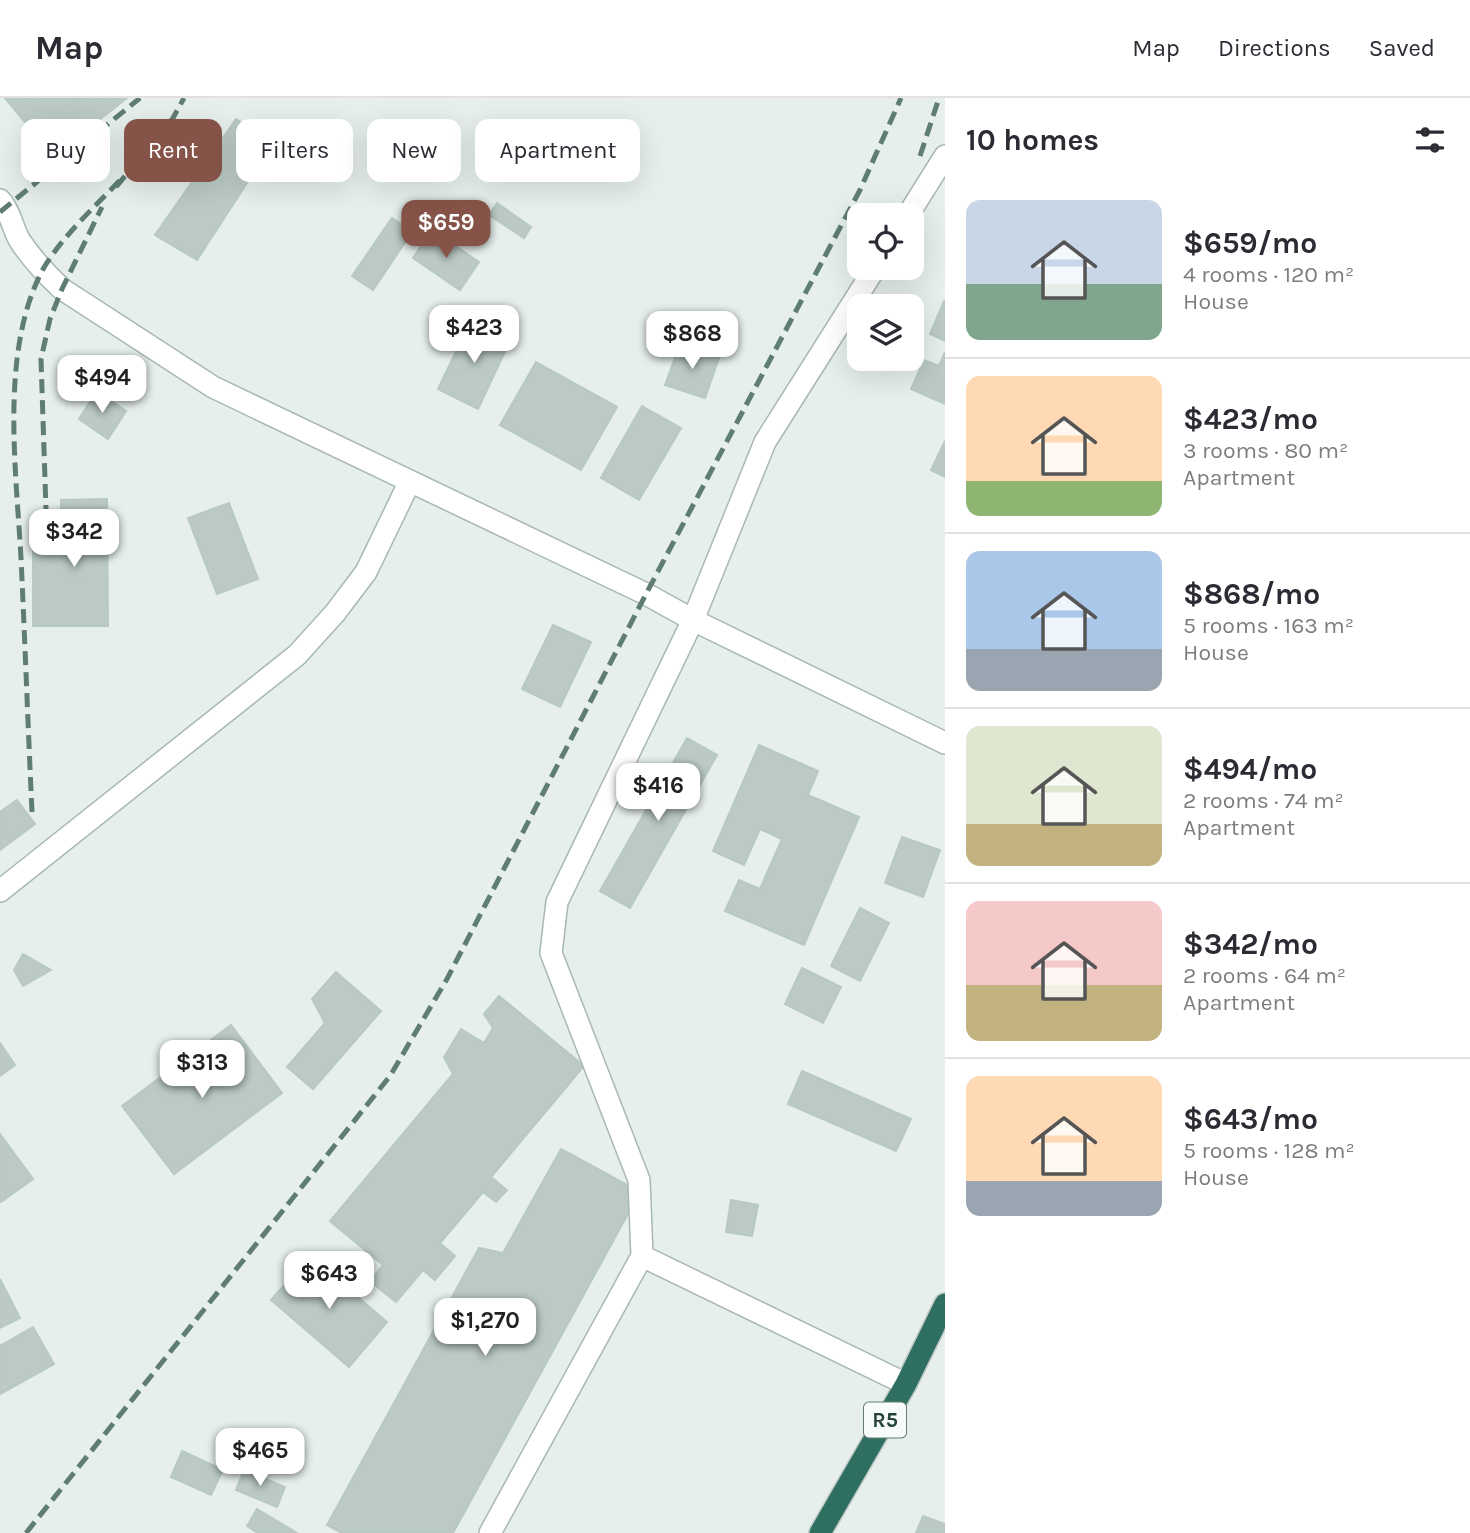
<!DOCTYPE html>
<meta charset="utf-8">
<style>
body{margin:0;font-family:Karla,sans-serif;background:#f7f7f7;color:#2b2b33;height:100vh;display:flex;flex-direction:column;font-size:26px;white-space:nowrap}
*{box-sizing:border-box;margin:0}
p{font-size:23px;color:#7c7c81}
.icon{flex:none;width:38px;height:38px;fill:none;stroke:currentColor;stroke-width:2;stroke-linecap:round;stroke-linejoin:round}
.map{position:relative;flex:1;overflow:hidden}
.details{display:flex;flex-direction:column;background:#fff;width:525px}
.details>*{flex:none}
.top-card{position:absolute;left:21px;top:21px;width:665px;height:63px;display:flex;gap:14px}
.tools{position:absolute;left:847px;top:105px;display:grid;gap:14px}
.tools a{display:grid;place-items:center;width:77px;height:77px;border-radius:14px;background:#fff;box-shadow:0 7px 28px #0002;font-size:35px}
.price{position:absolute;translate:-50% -60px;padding:0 16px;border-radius:14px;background:#fff;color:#222;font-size:23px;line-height:46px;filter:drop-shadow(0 2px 4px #0008)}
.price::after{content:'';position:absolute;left:50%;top:42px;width:21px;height:16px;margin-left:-10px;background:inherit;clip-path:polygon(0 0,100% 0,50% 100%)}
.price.selected{background:#855347;color:#fff}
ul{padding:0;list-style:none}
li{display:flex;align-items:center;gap:21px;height:175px;padding:0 21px}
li+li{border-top:2px solid #e1e1e2}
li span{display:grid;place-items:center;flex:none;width:196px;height:140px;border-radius:14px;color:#555}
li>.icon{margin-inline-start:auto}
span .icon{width:84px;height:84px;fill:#fffc;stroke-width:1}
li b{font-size:30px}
h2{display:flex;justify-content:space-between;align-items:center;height:84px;padding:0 21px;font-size:30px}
.chip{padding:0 24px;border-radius:14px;background:#fff;box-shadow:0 7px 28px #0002;font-size:24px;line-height:63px}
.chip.selected{background:#855347;color:#fff}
header{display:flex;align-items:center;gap:42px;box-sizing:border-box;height:98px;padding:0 35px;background:#fff;border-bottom:2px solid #e1e1e2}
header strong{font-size:33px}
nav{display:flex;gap:38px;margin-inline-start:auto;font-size:24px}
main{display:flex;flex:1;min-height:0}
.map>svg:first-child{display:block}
.building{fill:#bbcac4;stroke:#b8c9c2;stroke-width:2}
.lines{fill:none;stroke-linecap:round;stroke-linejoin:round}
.minor-casing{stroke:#a8b8b2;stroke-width:24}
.highway-casing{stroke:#c2cac8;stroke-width:24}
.minor{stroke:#fff;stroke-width:21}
.highway{stroke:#2f6f62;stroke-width:21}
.rail{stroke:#5f7d75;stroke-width:5;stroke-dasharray:14 7;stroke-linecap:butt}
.labels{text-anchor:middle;stroke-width:7;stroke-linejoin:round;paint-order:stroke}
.shield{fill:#f7fbf9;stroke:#637a73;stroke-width:2}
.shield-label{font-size:21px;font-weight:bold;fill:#24423a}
</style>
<header>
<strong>Map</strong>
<nav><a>Map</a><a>Directions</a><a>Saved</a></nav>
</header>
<main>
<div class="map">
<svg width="945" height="1435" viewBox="0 0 945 1435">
<rect width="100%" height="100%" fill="#e6efeb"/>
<path class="building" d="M5,0h73l-44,35z
M78,0h49l-75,59 -18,-24z
M236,21l37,24 -76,117 -42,-25z
M497,105l34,24 -7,11 -35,-23z
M392,120l20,14 -39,58 -21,-14z
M432,132l47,32 -19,28 -47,-32z
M944,203h1v40l-15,-7z
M470,224l40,19 -32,68 -40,-20z
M680,246l39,14 -14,40 -40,-13z
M945,254v52l-34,-15 13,-29 15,6z
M536,264l81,45 -36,63 -81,-45z
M97,293l29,20 -18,28 -29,-20z
M642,308l39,22 -42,72 -38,-22z
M945,343v36l-14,-7z
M107,401l1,127h-75v-81h28v-45z
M229,405l29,76 -41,15 -29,-76z
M553,527l38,17 -31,65 -38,-18z
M687,640l30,17 -87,153 -30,-17z
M759,647l59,26 -10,24 51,22 -55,128 -79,-34 14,-31 21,9 22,-50 -22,-10 -16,36 -31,-14z
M17,702l18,24 -35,26v-38z
M902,739l38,13 -17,47 -38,-14z
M860,810l29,15 -29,58 -29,-15z
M23,856l28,16 -28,16 -9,-16z
M802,870l39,19 -18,36 -38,-19z
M336,874l45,39 -68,78 -26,-22 38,-44 -13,-24z
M499,898l85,70 -93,111 16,13 -11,12 -13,-10 -43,51 15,13 -20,24 -12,-10 -27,32 -26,-21 13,-16 -53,-44 123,-147 -9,-17 17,-28 23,14 9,-15 -9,-14z
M231,927l51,68 -108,81 -52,-68z
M0,945l15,22 -15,11z
M802,973l109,48 -15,32 -108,-47z
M0,1036l33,45 -32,23 -1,-1z
M561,1051l79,43 -187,341h-111l-15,-8 152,-277 24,5z
M731,1102l27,5 -6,31 -26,-4z
M310,1158l77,66 -38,45 -78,-67z
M0,1181l20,39 -20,10z
M33,1229l21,37 -54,30v-48z
M182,1353l41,19 -12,25 -40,-18z
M244,1372l41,17 -8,20 -41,-17z
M257,1411l40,24h-39l-11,-7z
M923,1418l22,8v9h-29z"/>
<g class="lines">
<g class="minor-casing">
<path id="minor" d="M0,102c11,12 12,28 20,41 12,18 27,34 42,48l151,98 433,207 47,26 252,123
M908,117l37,-59
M0,793l297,-236 38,-42 31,-41 44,-91
M642,1158l264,128
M490,1435l152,-277 -3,-76 -88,-227 6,-51 136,-282 72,-178 110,-174"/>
</g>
<g class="highway-casing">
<path id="highway" d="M820,1435l86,-149 39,-80"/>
</g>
<use href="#minor" class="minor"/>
<use href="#highway" class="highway"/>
<path class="rail" d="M920,58l19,-58
M116,89l57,-69 11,-20
M0,114l140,-114
M47,442l-6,-181 9,-40 12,-30 40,-82
M32,714c-4,-85 -7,-170 -11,-254 -5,-90 -21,-206 21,-287 19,-34 54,-65 80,-93
M26,1435l364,-457 57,-97 199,-385 214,-404 41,-92"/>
</g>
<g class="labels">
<rect class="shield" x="864" y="1304.5" width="42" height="35" rx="5"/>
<g class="shield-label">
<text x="885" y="1329">R5</text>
</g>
</g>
</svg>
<div class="tools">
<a><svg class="icon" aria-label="locate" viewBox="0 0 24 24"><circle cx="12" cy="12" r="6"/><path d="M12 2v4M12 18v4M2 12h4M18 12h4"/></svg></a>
<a><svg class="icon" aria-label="layers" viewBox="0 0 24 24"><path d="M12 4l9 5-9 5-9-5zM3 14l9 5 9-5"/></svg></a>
</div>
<b class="price selected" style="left:446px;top:162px">$659</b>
<b class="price" style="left:474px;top:267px">$423</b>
<b class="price" style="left:692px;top:273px">$868</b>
<b class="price" style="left:102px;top:317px">$494</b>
<b class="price" style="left:74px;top:471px">$342</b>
<b class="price" style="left:658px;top:725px">$416</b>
<b class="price" style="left:202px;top:1002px">$313</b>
<b class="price" style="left:329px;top:1213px">$643</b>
<b class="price" style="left:485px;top:1260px">$1,270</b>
<b class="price" style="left:260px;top:1390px">$465</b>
<div class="top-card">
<a class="chip">Buy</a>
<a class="chip selected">Rent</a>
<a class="chip">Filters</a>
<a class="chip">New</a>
<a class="chip">Apartment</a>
</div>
</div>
<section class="details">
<h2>10 homes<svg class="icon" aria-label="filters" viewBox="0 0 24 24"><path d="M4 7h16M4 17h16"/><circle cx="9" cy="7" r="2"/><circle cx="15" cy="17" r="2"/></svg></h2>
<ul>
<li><span style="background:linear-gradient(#c9d6e8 60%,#7fa58c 0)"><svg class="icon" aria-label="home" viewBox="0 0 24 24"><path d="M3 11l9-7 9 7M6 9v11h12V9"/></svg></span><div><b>$659/mo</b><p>4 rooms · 120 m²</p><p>House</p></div></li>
<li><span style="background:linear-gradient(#ffd9b3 75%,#8fb573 0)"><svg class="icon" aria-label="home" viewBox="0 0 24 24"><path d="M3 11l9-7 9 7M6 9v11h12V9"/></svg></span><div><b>$423/mo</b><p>3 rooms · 80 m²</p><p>Apartment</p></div></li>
<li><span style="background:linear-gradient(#a9c7e8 70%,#9aa5b1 0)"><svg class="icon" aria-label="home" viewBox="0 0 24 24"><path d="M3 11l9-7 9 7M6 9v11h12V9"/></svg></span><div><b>$868/mo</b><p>5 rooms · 163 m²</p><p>House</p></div></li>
<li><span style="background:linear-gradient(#dfe7d0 70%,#c2b280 0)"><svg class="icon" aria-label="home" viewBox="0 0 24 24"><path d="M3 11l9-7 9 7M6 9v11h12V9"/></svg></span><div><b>$494/mo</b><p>2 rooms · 74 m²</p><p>Apartment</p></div></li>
<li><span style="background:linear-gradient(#f6c9c9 60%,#c2b280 0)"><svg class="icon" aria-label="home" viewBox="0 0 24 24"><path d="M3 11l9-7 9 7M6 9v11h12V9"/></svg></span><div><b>$342/mo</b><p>2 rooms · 64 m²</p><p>Apartment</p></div></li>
<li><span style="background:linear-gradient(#ffd9b3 75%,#9aa5b1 0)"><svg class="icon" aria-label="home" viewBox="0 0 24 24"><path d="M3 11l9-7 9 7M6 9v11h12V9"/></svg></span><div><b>$643/mo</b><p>5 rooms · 128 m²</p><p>House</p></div></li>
</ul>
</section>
</main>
